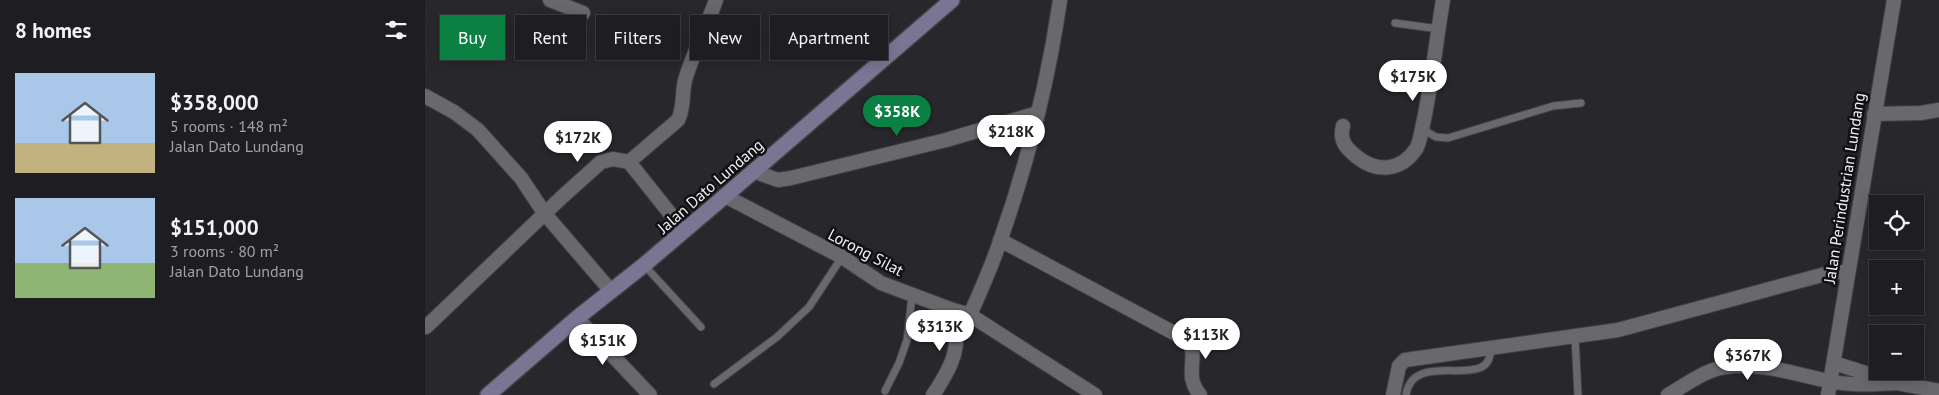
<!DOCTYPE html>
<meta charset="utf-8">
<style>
body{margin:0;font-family:"PT Sans",sans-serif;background:#2b2a2e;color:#f1f3f6;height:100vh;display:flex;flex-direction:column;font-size:19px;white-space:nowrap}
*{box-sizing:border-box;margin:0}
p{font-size:16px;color:#a1a2a5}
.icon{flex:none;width:28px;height:28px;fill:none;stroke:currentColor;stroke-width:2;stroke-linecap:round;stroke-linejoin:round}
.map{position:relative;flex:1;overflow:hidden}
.sheet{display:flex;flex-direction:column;background:#1e1d21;width:425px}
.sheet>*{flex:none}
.guide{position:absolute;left:15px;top:15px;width:475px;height:45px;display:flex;gap:10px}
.controls{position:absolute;left:1444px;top:195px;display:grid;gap:10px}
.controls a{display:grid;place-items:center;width:55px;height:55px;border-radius:0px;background:#1e1d21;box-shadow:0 2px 12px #0003,0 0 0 1px #3c3b3f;font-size:25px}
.price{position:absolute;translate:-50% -42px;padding:0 11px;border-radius:18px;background:#fff;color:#222;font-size:16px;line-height:32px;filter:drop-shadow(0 1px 2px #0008)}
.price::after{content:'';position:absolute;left:50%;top:30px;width:15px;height:11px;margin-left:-8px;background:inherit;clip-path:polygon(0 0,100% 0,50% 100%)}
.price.active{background:#0b8043;color:#fff}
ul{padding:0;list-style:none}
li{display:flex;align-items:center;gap:15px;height:125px;padding:0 15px}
li span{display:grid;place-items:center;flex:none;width:140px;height:100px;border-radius:0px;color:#555}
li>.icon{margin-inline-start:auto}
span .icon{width:60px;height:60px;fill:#fffc;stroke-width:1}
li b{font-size:21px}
h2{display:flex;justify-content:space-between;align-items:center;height:60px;padding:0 15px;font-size:21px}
.tag{padding:0 18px;border-radius:0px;background:#1e1d21;box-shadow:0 2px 12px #0003,0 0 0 1px #3c3b3f;font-size:18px;line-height:45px}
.tag.active{background:#0b8043;color:#fff}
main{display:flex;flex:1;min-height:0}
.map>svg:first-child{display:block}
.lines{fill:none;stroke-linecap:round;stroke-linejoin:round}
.service-casing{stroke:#424246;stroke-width:9}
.minor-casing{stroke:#424246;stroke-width:16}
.secondary-casing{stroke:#424246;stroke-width:18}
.service{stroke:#68686d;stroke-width:7}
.minor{stroke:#68686d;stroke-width:14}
.secondary{stroke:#7a7593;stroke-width:15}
.labels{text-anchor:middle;stroke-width:5;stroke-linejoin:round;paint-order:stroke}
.street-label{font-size:16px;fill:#f2f2f5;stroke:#111013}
</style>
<main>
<section class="sheet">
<h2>8 homes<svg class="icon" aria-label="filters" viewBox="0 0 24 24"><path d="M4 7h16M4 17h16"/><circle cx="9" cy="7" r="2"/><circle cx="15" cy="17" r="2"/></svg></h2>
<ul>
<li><span style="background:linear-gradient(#a9c7e8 70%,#c2b280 0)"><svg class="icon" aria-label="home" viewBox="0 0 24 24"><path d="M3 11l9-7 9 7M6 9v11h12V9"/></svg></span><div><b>$358,000</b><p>5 rooms · 148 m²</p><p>Jalan Dato Lundang</p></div></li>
<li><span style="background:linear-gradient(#a9c7e8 65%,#8fb573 0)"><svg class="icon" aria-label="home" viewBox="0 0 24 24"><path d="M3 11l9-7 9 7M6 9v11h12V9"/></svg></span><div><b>$151,000</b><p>3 rooms · 80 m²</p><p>Jalan Dato Lundang</p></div></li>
</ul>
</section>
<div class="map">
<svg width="1514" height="395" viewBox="0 0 1514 395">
<rect width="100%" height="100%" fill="#28272c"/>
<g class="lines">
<g class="service-casing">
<path id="service" d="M970,23l44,6
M997,129l14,8 12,1 105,-32 28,-3
M219,265l57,62
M1150,337l3,58
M289,384l63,-47 32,-30 33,-50
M460,391l14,-28 8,-23 5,-44
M981,395c7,-49 89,0 84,-48"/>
</g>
<g class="minor-casing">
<path id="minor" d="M125,0l33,13
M0,96l29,16 24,18 43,48 24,36 66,77
M1449,114l47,-1 18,-3
M918,126c-4,15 3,22 14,31 20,16 44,14 59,-8 4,-6 5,-17 7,-25 9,-41 13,-83 20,-124
M204,162l49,-42c7,-13 3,-29 8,-43 8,-26 21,-51 30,-77
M204,162l55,69
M328,171l25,9 13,-2 155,-38 92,-27
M300,196l117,61 39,26 72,27 17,5 125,80
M575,240l189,101c10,18 -6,33 11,54
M545,315c10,-23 21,-47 29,-71 28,-79 49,-161 61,-244
M152,318l73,77
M1,327l136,-130 39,-35 12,-3 16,3
M1409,363l63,20 42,8
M508,395c20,-30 29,-48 20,-85
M968,395l6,-29 6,-6 213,-30 215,-58h15
M1243,395c18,-10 38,-26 58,-28 34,-5 69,7 102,14 23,5 46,3 69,2
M1403,395l66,-395"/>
</g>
<g class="secondary-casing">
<path id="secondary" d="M63,395l89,-77 67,-53 81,-69 227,-196"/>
</g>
<use href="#service" class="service"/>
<use href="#minor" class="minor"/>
<use href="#secondary" class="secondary"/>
</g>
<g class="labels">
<g class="street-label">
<text transform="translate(285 186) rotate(-41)" y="6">Jalan Dato Lundang</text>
<text transform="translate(1419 188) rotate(-81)" y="6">Jalan Perindustrian Lundang</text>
<text transform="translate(441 252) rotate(28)" y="6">Lorong Silat</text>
</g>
</g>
</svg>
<div class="controls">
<a><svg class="icon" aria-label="locate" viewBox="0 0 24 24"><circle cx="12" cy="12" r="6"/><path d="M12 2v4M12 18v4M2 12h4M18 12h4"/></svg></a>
<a>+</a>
<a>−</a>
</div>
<b class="price" style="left:988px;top:102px">$175K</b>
<b class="price active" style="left:472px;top:137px">$358K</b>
<b class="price" style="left:586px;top:157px">$218K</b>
<b class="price" style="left:153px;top:163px">$172K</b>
<b class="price" style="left:515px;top:352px">$313K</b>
<b class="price" style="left:781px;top:360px">$113K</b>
<b class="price" style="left:178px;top:366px">$151K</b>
<b class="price" style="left:1323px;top:381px">$367K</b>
<div class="guide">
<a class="tag active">Buy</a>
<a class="tag">Rent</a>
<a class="tag">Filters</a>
<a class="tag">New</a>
<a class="tag">Apartment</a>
</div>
</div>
</main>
